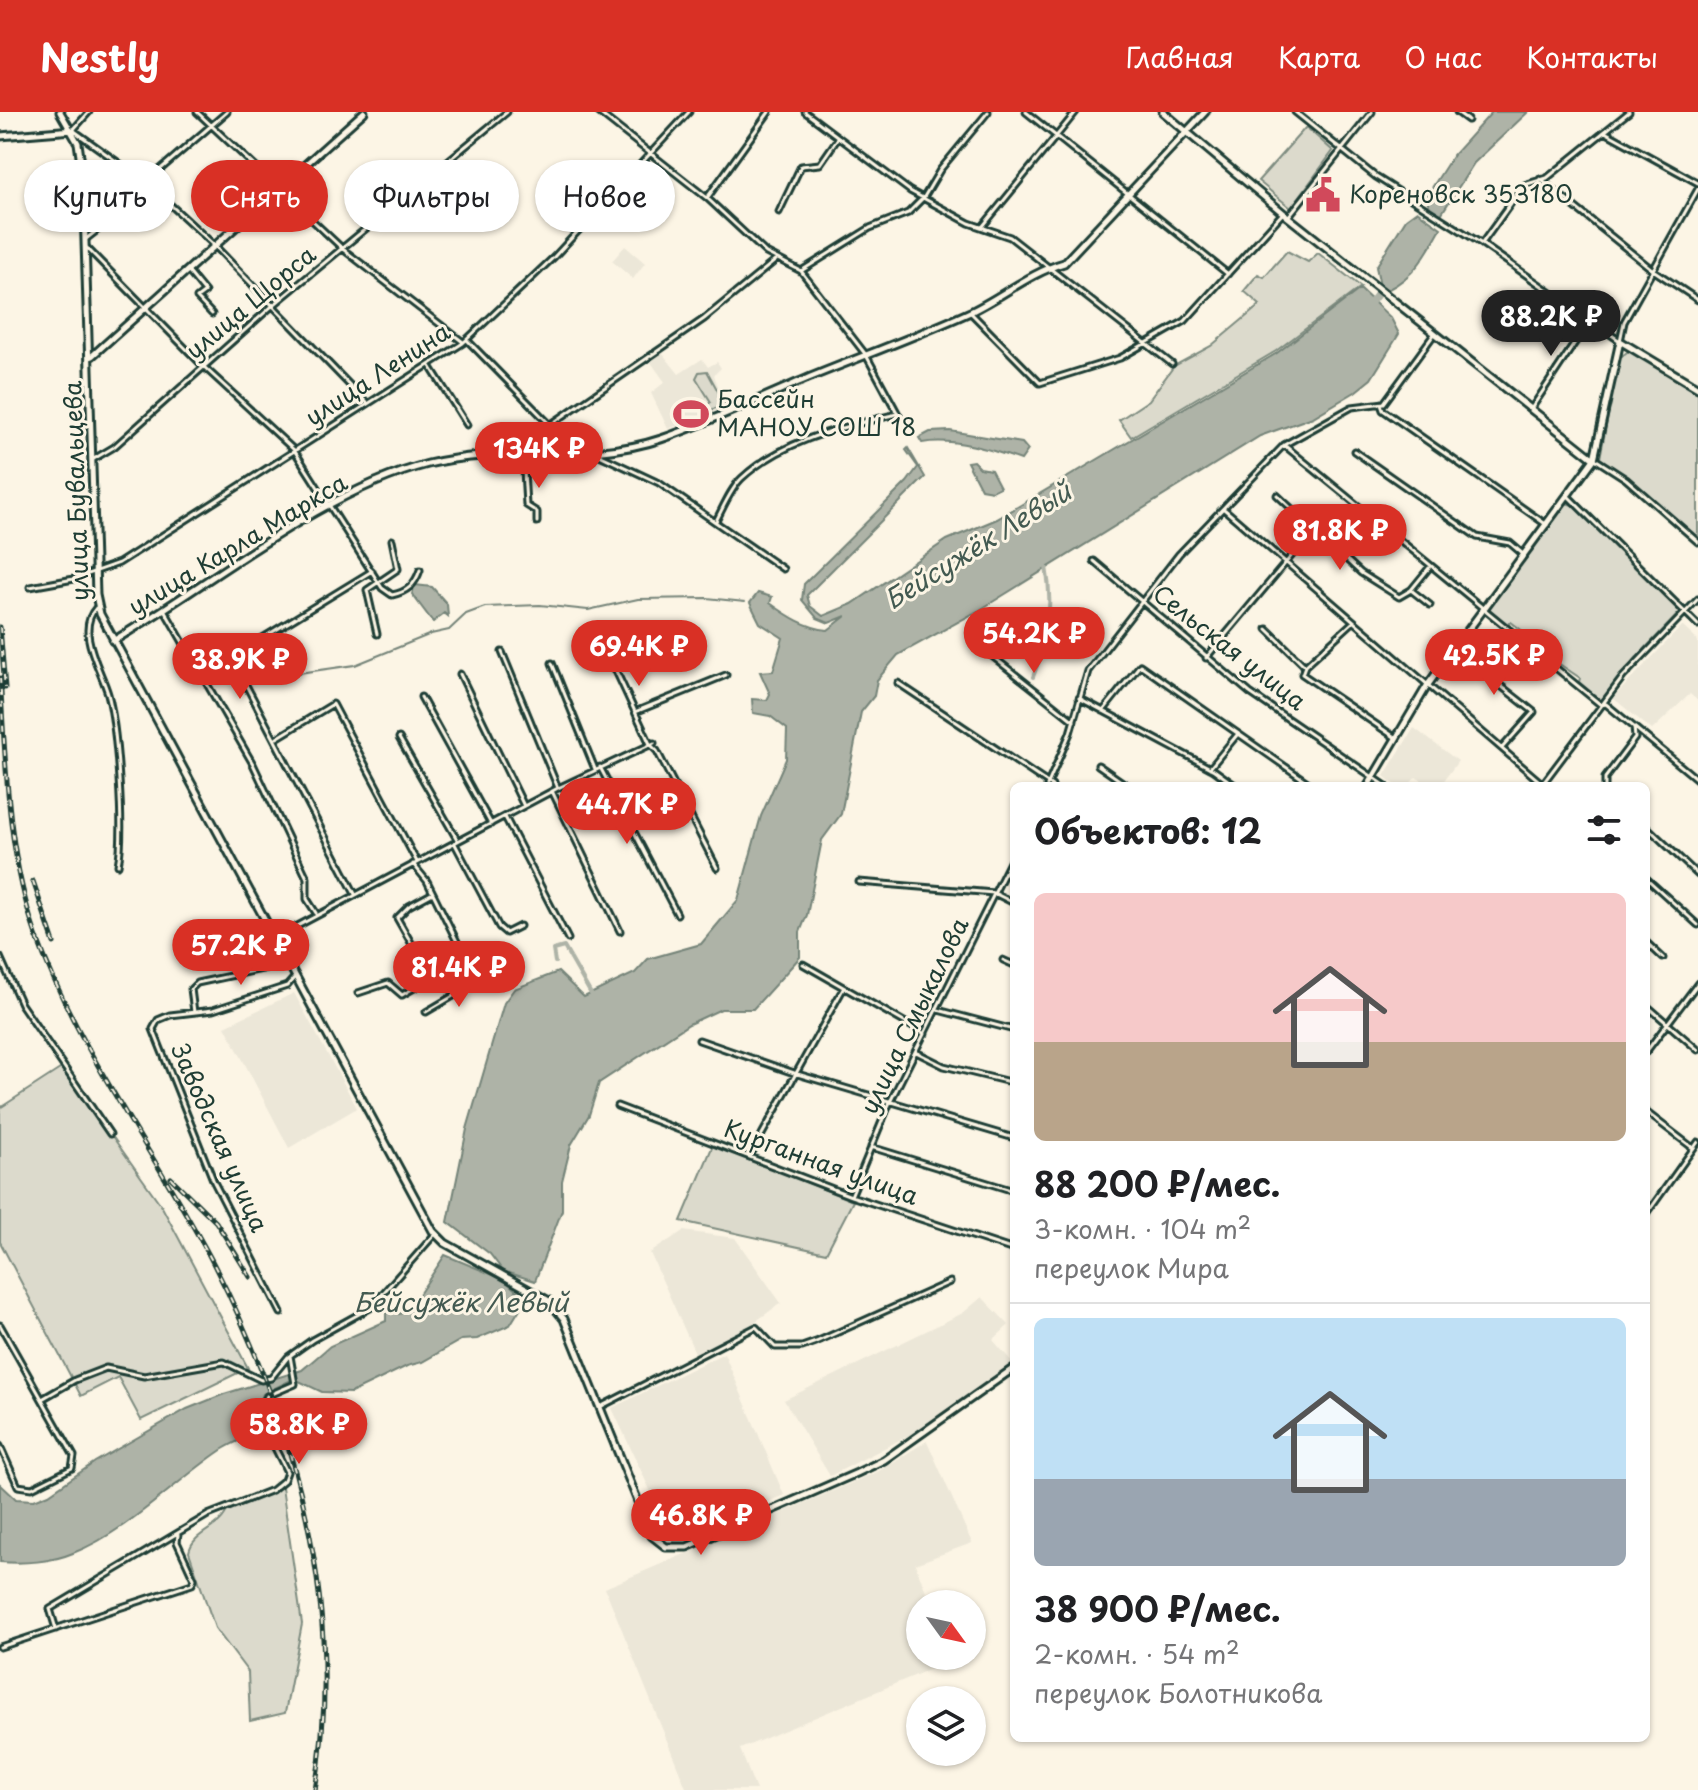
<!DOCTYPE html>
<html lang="ru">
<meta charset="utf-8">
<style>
body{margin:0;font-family:"Playpen Sans",sans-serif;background:#f6f6f6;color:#202124;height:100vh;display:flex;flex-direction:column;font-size:30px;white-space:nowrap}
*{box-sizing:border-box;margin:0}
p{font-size:26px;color:#757577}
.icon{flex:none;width:44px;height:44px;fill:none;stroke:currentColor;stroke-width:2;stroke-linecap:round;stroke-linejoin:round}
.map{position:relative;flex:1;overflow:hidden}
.panel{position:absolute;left:1010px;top:670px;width:640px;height:960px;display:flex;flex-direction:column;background:#fff;border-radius:12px;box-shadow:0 2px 6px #0004}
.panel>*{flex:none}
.banner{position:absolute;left:24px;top:48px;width:760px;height:72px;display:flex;gap:16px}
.needle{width:52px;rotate:123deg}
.tools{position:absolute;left:906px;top:1478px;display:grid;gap:16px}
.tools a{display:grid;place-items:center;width:80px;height:80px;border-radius:50%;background:#fff;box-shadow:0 2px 6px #0004;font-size:40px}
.price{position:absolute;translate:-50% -68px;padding:0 18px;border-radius:28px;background:#d93025;color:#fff;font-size:26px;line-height:52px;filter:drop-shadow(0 2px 4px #0008)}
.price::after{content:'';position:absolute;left:50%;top:48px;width:24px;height:18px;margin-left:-12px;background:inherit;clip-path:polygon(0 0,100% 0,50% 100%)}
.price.on{background:#222;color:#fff}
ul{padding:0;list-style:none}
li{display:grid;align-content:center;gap:16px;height:424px;padding:0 24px}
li+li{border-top:2px solid #e0e0e0}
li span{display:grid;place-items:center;height:248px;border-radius:12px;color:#555}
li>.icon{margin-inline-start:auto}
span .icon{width:144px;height:144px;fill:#fffc;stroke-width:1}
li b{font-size:34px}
h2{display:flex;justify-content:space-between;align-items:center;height:96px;padding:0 24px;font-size:34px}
.chip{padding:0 28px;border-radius:36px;background:#fff;box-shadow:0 2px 6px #0004;font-size:28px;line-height:72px}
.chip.on{background:#d93025;color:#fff}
header{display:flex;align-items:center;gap:48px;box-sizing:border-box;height:112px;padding:0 40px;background:#d93025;color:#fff}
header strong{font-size:38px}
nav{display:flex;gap:44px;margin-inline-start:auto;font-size:28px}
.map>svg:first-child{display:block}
.built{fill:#ece7d8}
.green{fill:#dcdacc;stroke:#7e8c80;stroke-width:2}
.water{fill:#aeb3a7;stroke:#758479;stroke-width:2}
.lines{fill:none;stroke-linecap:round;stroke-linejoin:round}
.stream{stroke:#758479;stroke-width:2}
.canal{stroke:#aeb3a7;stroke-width:4}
.river{stroke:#aeb3a7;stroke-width:7}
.street-casing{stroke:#1f3d34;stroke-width:9}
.secondary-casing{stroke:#1f3d34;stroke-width:11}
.street{stroke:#fcf5e5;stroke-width:3}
.secondary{stroke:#fcf5e5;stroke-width:5}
.rail-casing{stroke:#1f3d34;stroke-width:5}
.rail{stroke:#fcf5e5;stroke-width:2;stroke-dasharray:6;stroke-linecap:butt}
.labels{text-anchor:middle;stroke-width:6;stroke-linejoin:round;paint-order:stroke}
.poi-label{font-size:24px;fill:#1f3d34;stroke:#fcf5e5;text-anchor:start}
.street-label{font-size:24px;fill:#1f3d34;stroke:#fcf5e5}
.water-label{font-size:26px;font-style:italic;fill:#435a51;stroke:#fcf5e5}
</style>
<header>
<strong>Nestly</strong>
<nav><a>Главная</a><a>Карта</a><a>О нас</a><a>Контакты</a></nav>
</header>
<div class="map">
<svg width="1698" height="1678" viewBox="0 0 1698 1678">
<rect width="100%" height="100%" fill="#fcf5e5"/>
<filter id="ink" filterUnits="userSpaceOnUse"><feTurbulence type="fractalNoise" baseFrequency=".0125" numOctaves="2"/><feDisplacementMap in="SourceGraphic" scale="16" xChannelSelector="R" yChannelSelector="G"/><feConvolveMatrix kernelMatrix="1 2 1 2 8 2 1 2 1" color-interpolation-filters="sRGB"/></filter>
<g filter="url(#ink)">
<path class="built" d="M625,134l20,17 -12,16 -21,-18z
M662,241l17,21 23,-15 6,8 9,-5 4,6 -7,7 12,32 -58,22 -17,-36 14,-11 -15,-21z
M1682,514l16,15v60l-8,-7 -38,36 -39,-32z
M1414,616l44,33 -18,25h-10l-14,-9 -8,9h-11l-13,-10z
M294,881l63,115 -68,40 -64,-122z
M683,1119l52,7 46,65 -40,29 -45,23 -46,-102z
M982,1185l27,28 -16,15 20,23 -90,65 -93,48 -46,-76 179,-87z
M724,1241l60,142 -110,47 -62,-134z
M927,1329l45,102 -57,21 16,40h-11v52h32l2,3 -214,90 16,41h-69l-82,-202 272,-116z"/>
<path class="green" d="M1306,15l27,24 -42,57 -33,-27z
M1287,139l21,11 10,-9 43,34 -85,64 -145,86 -12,-17 30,-20 25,-34 37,-20 49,-41 -16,-14 14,-17 6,3z
M1630,238l68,39v149l-98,-80 19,-100z
M707,259l18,33 -16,7 -2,-6 4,-3 -15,-24 3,-6z
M1565,391l8,2 107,107 -44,46 -33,44 -24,-20 1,-4 -59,-40 3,-6 -13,-10 -6,3 -18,-15z
M63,955l98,138 87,163 -107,52 -23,-43 -37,19 -81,-154v-134z
M713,1033l140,56 -27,52 -145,-32z
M282,1375l20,137 -17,89 -35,8 -2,-49 -33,-44 -26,-76c4,-21 32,-22 39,-44z"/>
<path class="water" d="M1492,0h36l-54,51 -34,53 -9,-6 -5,-13 27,-42z
M1417,99l24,17c-15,27 -26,48 -54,62l-7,-5 -4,-18 30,-48z
M1360,177l31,29 8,16 -28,45 -16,13 -42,25 -53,19 -282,175 -80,44 -21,25 -3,16 -13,16 -20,102 -19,26 -15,75 -7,17v25l-47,52h-32l-32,15 -90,59 -10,32 -18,30 -9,36v29l-27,71 -32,-10 -13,-17 -42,-32 19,-93 37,-126 10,-14 44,-17 26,25 51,-24 13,-14 53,-15 37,-44 23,-84 25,-57 1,-30 -17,-13 -17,-3 -1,-14 15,1 3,-6 -10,-22 13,-1 10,-33 -23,-15 -10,-20 8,-10 14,4 -2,6c18,13 36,25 58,27l18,-14 -17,7 -12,-5 -15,-18 2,-16 103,-102 11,-15 -12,-17 2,-2 17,29 -118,118 3,11 13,10 29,-12 95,-64 50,-21 280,-166z
M950,319l72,12 6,7 -7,10c-29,-10 -68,-23 -99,-17l-3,-5 11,-6z
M973,349l7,7 11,2 9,17 -8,4 -11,-2 -14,-27z
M415,473l17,2 15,17 1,12 -4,-3 -11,9 -21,-28z
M445,1143l58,24 23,20 -16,26 -33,14 -16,1 -39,22 -15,4 -56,27 -29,-1 -23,-11h-10l-26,13 -5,14 5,12c-7,16 -28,21 -43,31 -47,32 -93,81 -147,102 -21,9 -50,11 -73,9v-78l16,15 18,1 15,-6 46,-32 92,-53 37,-15 78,-24 28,-24 56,-25v-17h6l7,10 9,-3z"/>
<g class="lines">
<path class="stream" d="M195,530l38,16
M238,546l61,15 56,-8 76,-31 18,-4 17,-16 19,-7 55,-2 48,5 50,-11 69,-1 38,4"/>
<path class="canal" d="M1033,565c14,-37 21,-70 13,-110
M555,850l-2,-12 11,-3 27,47"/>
<path class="river" d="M1369,193l19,-24"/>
<g class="street-casing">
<path id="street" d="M89,0l-16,18 75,54 66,61 153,158
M197,0l147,138 119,92
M598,0l109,86 59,55 35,18 65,84 40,74
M805,0l105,79 59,32 41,14 162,127
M1026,0l202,162
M1295,0l81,65 106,67 138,97 4,-19 74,-133
M1457,0l11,8
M1605,20l93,51
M1540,67l113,91 45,30
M707,86l62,-86
M779,100l22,-46 19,-2 18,-26
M1288,105l84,-105
M983,114l93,-114
M86,127l55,-43 14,-22 72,-62
M1483,130l41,-57 23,-7 82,-66
M87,136l116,118 91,84 88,138 10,7c15,-3 23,-10 28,-25
M187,158l18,22 -8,6 15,16
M801,159l69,-43 38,-15 16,-16 16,-27 48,-58
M970,200l70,71 80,-25 65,-37 98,-108
M467,228l108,110
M430,254l37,59
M1381,292l2,6 164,115
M1531,297l59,-89
M1284,333l317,260 5,-1 92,76
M1354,339l123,86 33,6 14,12
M487,341l56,-17 7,-11 154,-106 72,-59
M523,341l3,52 11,7v10
M595,341l64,30 124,86
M1595,347l31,20 72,63
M92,348l22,-13 157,-140 236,-195
M1277,383l84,78 38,24 12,-7 19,15
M1568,384l130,129
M1224,397l321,277
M716,409c7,-13 15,-33 26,-43 42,-39 102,-51 155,-64
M1094,449l156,132 136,93
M30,475l44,-8 45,-16 344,-220 91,-86 135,-145
M1411,478l18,-22
M96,496c-21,23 5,61 12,86 9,33 17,138 10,171
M165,499l88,153 54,114v21l9,14
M1267,517l38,37 -3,8 94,64
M377,522l-10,-44 31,-21 -6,-29
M603,531l47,101 7,7 60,117
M982,536l92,73
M1454,537l80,63 -32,36
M502,540l56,136
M1206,546l108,-129
M552,551l43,106
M1305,554l47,-43
M460,562l64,132
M898,571l154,103
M421,585l70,127
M1079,586l135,72 22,16
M1103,599l37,-46 173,121
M635,600l91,-37
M277,626l56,-34 84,158
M399,626l59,103
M1098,653l30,21
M600,655l77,147
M1210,656l27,-33
M1047,674l23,-53 18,-62 91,-117 105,-109 68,-38 32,-4 51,-70
M1541,674l82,-109 75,-78
M1605,674v-8l30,-40 -1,-11
M552,679l68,140
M505,705l63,122
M1646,714l52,49
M455,732l44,83 7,6 14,-7
M413,752l14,17 50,101 -51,30
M1646,766l52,47
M859,770l135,11 20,10
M355,782l-121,-232 1,-7 137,-84
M273,827l285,-151 96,-45
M1646,830l17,16
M0,845l21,47 89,130
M1003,848l11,5
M803,852l122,70
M430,864l-33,-58 12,-12 24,-13
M358,881l30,-10 14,12 62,-36
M1646,893l52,45
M938,898l76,20
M194,900l-3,-23 6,-6 89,-19
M699,928l95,33 220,65
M916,940l28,14 70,17
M1646,940l52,-69
M617,994l234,90 163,54
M1646,1000l47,36
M871,1035l143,44
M750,1044l93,-167
M851,1084l39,-94 124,-248
M1646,1103l52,-73
M281,1201l-67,-131 -61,-153 5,-9 12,-5 43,-5 74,-24 7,-8
M0,1213l74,131 -2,12 -40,20 -14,-2 -18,-40
M42,1287l33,-19 31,-12 38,8 80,-14 37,18 10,-2 17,-21 24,-17 58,-32 65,-74
M600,1295l156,-80 19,20h27l14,-5 134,-60
M56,1517l-6,-20 158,-94 64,-25 12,-10 3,-8 -13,-26 -10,-44 3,-6 28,-12 -5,-28
M0,1535l192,-63 2,-5 -17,-37 1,-7"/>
</g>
<g class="secondary-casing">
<path id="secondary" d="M60,0l18,31 5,34 13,418 4,19 333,617 12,12 104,58 15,18 88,217 14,11h21l170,-74 27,-13 130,-92
M1163,0l125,105 306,242
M0,24l73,-6
M92,244l272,-244
M113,529c96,-56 208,-150 315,-177 76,-19 159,0 233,-25 49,-17 97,-40 145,-60 54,-22 109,-42 162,-66 33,-15 61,-40 96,-50l141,-151
M1368,674l59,-100 167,-227 26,-118 78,47"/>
</g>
<use href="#street" class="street"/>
<use href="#secondary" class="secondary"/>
<g class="rail-casing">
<path id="rail" d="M0,515l5,61
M0,566c6,85 7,175 36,257 42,116 118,216 175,324 84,162 135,349 104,531
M33,769l21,62
M171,1066l45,44 34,55"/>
</g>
<use href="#rail" class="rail"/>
</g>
</g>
<defs>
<g id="civic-bare" transform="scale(2.76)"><path d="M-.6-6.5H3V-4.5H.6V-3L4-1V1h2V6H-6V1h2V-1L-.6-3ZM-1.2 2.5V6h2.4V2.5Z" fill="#d1495b" stroke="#fcf5e5" stroke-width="2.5" paint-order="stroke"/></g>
<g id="stadium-bare" transform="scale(2.76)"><path d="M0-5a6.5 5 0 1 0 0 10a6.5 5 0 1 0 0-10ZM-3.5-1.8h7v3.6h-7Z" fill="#d1495b" stroke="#fcf5e5" stroke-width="2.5" paint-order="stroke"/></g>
</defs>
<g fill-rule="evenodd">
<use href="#civic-bare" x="1323" y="83"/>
<use href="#stadium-bare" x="691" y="302"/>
</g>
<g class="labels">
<g class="poi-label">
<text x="1349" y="91">Кореновск 353180</text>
<text x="717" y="296">Бассейн<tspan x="717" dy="28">МАНОУ СОШ 18</tspan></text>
</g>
<g class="street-label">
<text transform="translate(251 191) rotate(-40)" y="8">улица Щорса</text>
<text transform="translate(378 263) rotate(-33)" y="8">улица Ленина</text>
<text transform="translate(77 379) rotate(-92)" y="8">улица Бувальцева</text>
<text transform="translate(238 433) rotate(-31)" y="8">улица Карла Маркса</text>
<text transform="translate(1229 536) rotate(38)" y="8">Сельская улица</text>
<text transform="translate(915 904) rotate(-64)" y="8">улица Смыкалова</text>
<text transform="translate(219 1026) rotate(66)" y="8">Заводская улица</text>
<text transform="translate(821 1051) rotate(20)" y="8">Курганная улица</text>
</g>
<g class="water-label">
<text transform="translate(978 434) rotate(-32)" y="9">Бейсужёк Левый</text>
<text x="461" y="1200">Бейсужёк Левый</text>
</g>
</g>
</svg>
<div class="tools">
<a><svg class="needle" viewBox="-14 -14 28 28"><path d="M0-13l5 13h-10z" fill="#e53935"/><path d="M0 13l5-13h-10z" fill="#757577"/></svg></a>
<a><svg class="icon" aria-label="layers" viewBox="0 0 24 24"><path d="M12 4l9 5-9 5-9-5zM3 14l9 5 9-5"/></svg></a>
</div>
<b class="price on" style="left:1551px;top:246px">88.2K ₽</b>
<b class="price" style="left:539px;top:378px">134K ₽</b>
<b class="price" style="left:1340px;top:460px">81.8K ₽</b>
<b class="price" style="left:1034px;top:563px">54.2K ₽</b>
<b class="price" style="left:639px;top:576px">69.4K ₽</b>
<b class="price" style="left:1494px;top:585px">42.5K ₽</b>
<b class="price" style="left:240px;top:589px">38.9K ₽</b>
<b class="price" style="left:627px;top:734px">44.7K ₽</b>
<b class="price" style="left:241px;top:875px">57.2K ₽</b>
<b class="price" style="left:459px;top:897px">81.4K ₽</b>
<b class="price" style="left:299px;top:1354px">58.8K ₽</b>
<b class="price" style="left:701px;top:1445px">46.8K ₽</b>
<div class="banner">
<a class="chip">Купить</a>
<a class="chip on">Снять</a>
<a class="chip">Фильтры</a>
<a class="chip">Новое</a>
</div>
<section class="panel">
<h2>Объектов: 12<svg class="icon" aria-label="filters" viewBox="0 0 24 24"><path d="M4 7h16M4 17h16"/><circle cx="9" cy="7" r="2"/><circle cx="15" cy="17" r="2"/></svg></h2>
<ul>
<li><span style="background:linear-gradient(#f6c9c9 60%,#b9a48a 0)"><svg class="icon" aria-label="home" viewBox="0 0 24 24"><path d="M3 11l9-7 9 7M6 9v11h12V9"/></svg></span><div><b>88 200 ₽/мес.</b><p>3-комн. · 104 m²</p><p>переулок Мира</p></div></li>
<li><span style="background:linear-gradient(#bfe0f5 65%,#9aa5b1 0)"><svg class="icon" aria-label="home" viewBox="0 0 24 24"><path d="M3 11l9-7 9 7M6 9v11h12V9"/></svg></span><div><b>38 900 ₽/мес.</b><p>2-комн. · 54 m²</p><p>переулок Болотникова</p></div></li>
</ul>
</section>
</div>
